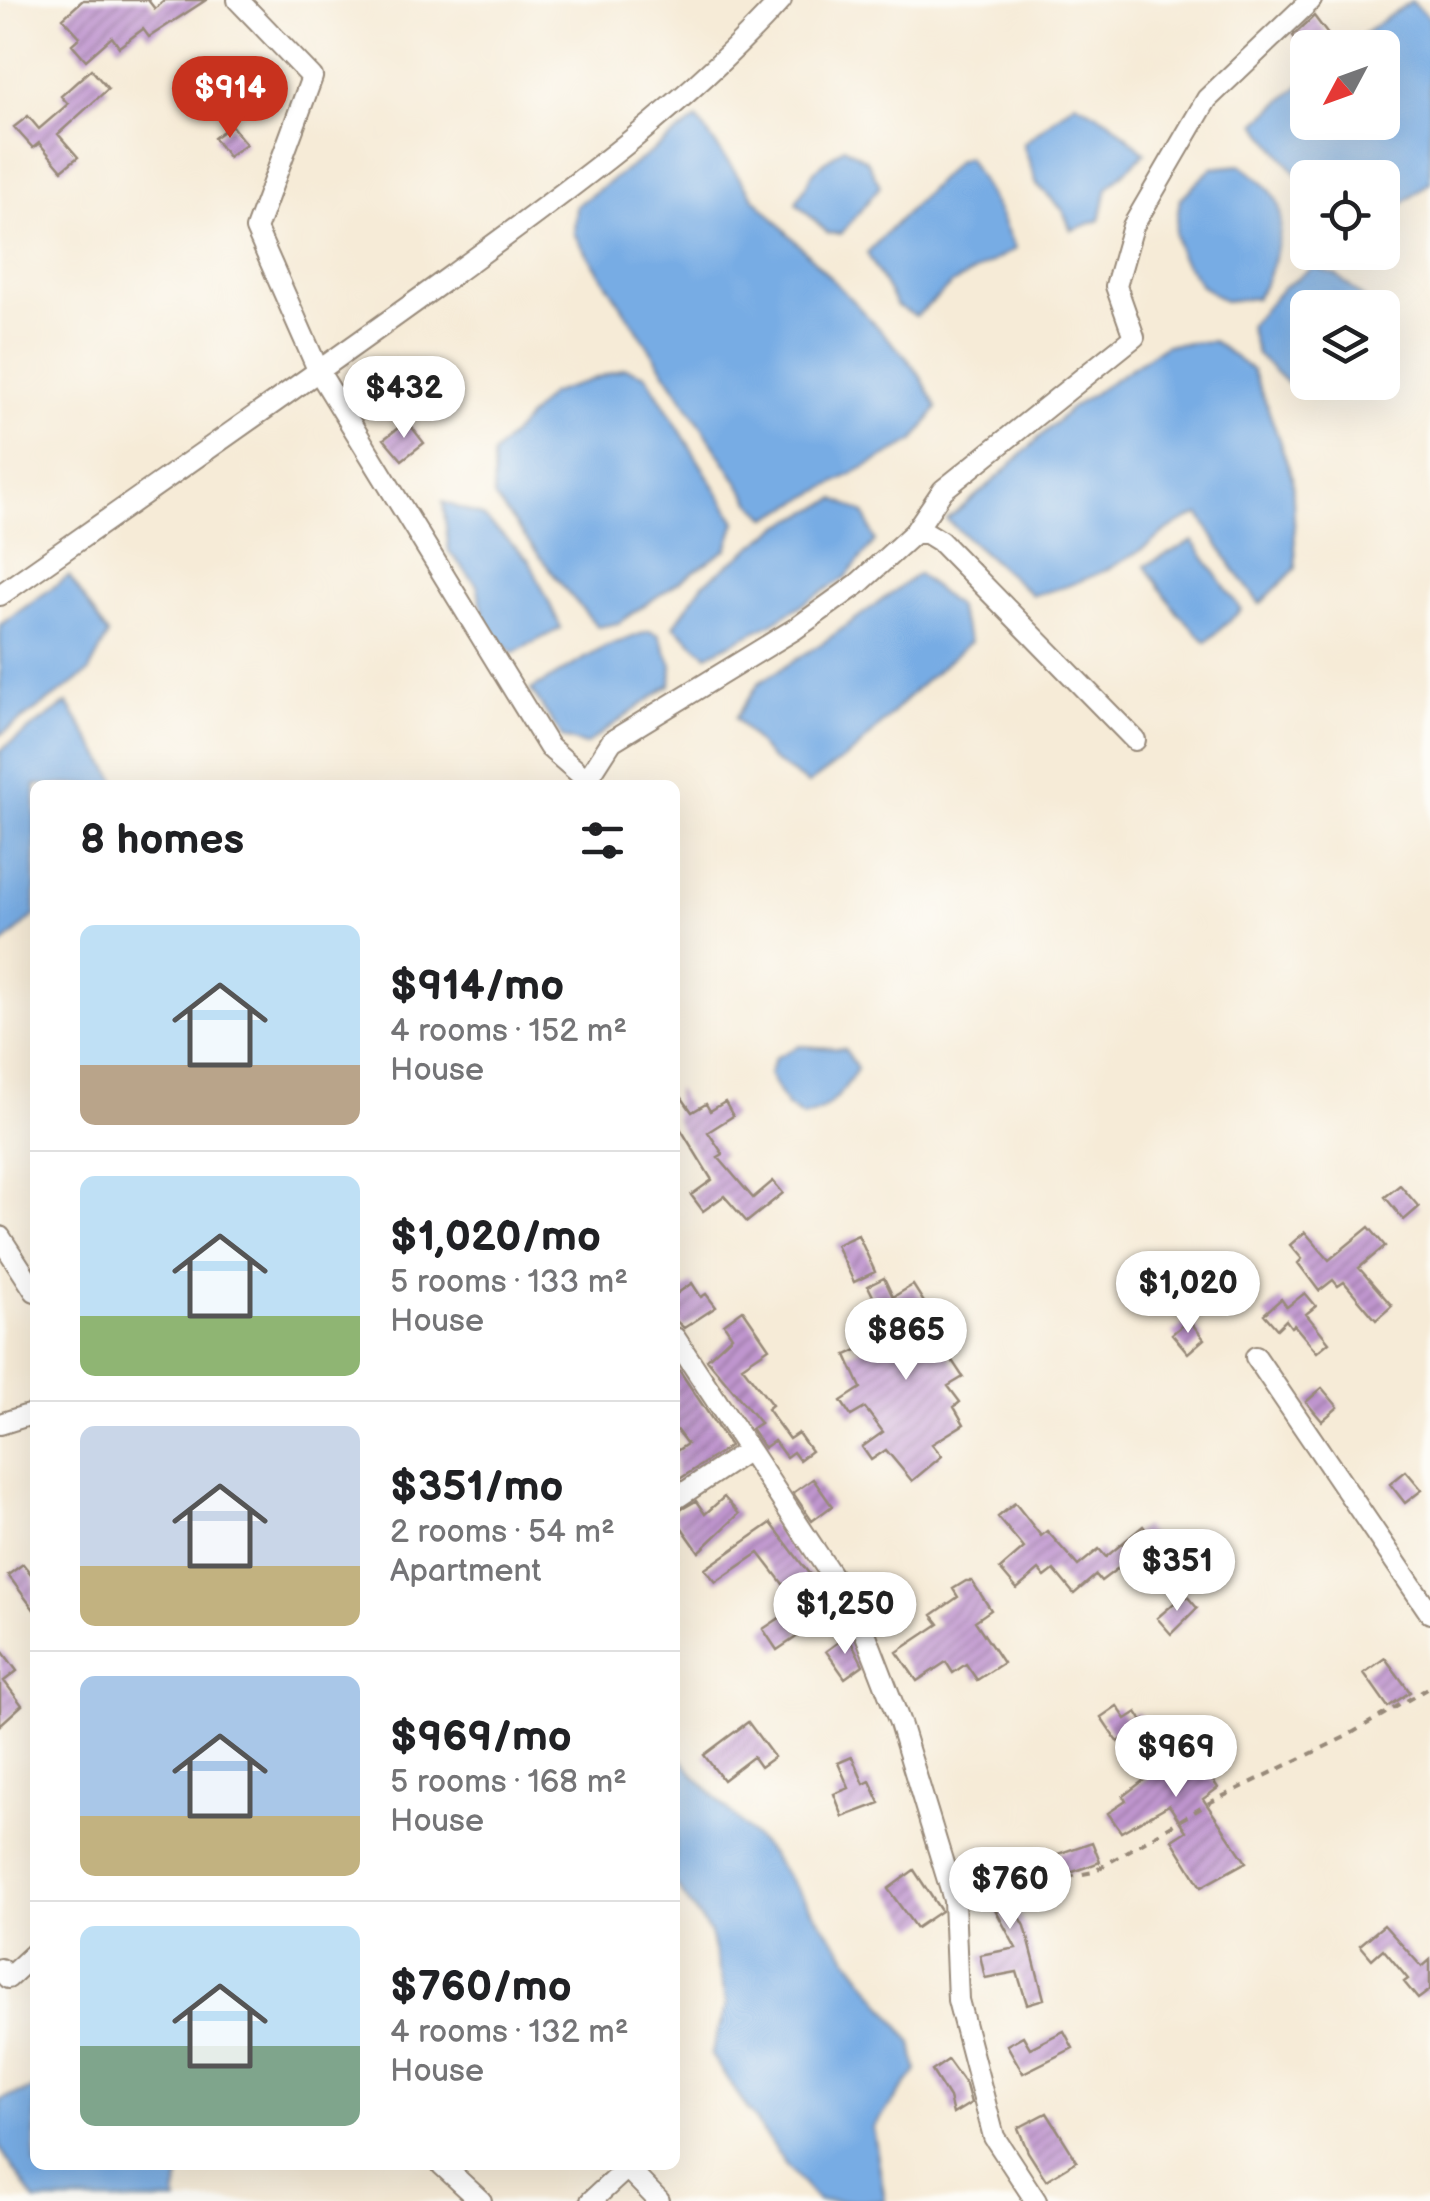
<!DOCTYPE html>
<meta charset="utf-8">
<style>
body{margin:0;font-family:"Balsamiq Sans",sans-serif;background:#f6f6f6;color:#202124;height:100vh;display:flex;flex-direction:column;font-size:38px;white-space:nowrap}
*{box-sizing:border-box;margin:0}
p{font-size:32px;color:#757577}
.icon{flex:none;width:55px;height:55px;fill:none;stroke:currentColor;stroke-width:2;stroke-linecap:round;stroke-linejoin:round}
.map{position:relative;flex:1;overflow:hidden}
.side{position:absolute;left:30px;top:780px;width:650px;height:1390px;display:flex;flex-direction:column;background:#fff;border-radius:15px;box-shadow:0 10px 40px #0002}
.side>*{flex:none}
.needle{width:65px;rotate:229deg}
.buttons{position:absolute;left:1290px;top:30px;display:grid;gap:20px}
.buttons a{display:grid;place-items:center;width:110px;height:110px;border-radius:15px;background:#fff;box-shadow:0 10px 40px #0002;font-size:50px}
.price{position:absolute;translate:-50% -85px;padding:0 22px;border-radius:35px;background:#fff;color:#222;font-size:32px;line-height:65px;filter:drop-shadow(0 2px 5px #0008)}
.price::after{content:'';position:absolute;left:50%;top:60px;width:30px;height:22px;margin-left:-15px;background:inherit;clip-path:polygon(0 0,100% 0,50% 100%)}
.price.active{background:#c8321e;color:#fff}
ul{padding:0;list-style:none}
li{display:flex;align-items:center;gap:30px;height:250px;padding:0 50px}
li+li{border-top:2px solid #e0e0e0}
li span{display:grid;place-items:center;flex:none;width:280px;height:200px;border-radius:15px;color:#555}
li>.icon{margin-inline-start:auto}
span .icon{width:120px;height:120px;fill:#fffc;stroke-width:1}
li b{font-size:42px}
h2{display:flex;justify-content:space-between;align-items:center;height:120px;padding:0 50px;font-size:42px}
.map>svg:first-child{display:block}
.water{fill:#77ace4;stroke:#596b81;stroke-width:2.5}
.building{fill:url(#building-hatch)}
.lines{fill:none;stroke-linecap:round;stroke-linejoin:round}
.minor-casing{stroke:#988a7a;stroke-width:24}
.path{stroke:#988a7a;stroke-width:4;stroke-dasharray:8 8;stroke-linecap:butt}
.minor{stroke:#fff;stroke-width:20}
</style>
<div class="map">
<svg width="1430" height="2201" viewBox="0 0 1430 2201">
<defs>
<pattern id="building-hatch" width="6" height="6" patternUnits="userSpaceOnUse" patternTransform="scale(2.5)"><rect width="6" height="6" fill="#c096cf"/><path d="M-1 1l2-2M0 6l6-6M5 7l2-2" fill="none" stroke="#9d7ba7"/></pattern>
</defs>
<rect width="100%" height="100%" fill="#fdfcf7"/>
<filter id="ink" filterUnits="userSpaceOnUse"><feTurbulence type="fractalNoise" baseFrequency=".01" numOctaves="2"/><feDisplacementMap in="SourceGraphic" scale="20" xChannelSelector="R" yChannelSelector="G"/><feConvolveMatrix kernelMatrix="1 2 1 2 8 2 1 2 1" color-interpolation-filters="sRGB"/></filter>
<filter id="wash" filterUnits="userSpaceOnUse"><feTurbulence type="fractalNoise" baseFrequency=".0048" numOctaves="4" result="noise"/><feDisplacementMap in="SourceGraphic" scale="40" xChannelSelector="R" yChannelSelector="G"/><feGaussianBlur stdDeviation="2.25" result="paint"/><feColorMatrix in="noise" values="0 0 0 0 0 0 0 0 0 0 0 0 0 0 0 0 0 1.4 0 .05"/><feComposite in="paint" operator="in"/></filter>
<g filter="url(#wash)">
<rect width="100%" height="100%" fill="#f6ebd7"/>
<path class="water" d="M1411,1l19,17v164l-29,23 -18,22 -1,-49h-74l-1,10 -50,-65 50,-44 1,43h74v-74l-37,-1z
M1075,102l35,19 35,32 -38,35 -7,32 -29,10 -8,-20 -26,-26 -14,-40z
M697,119l57,79 152,159 16,22 15,29 -23,33 -146,77 -16,-15 -178,-269 2,-28z
M844,147l23,14 13,25 -39,48 -13,-1 -32,-30 18,-32z
M967,157l31,54 17,38 -63,35 -36,32 -19,-10 -30,-53 89,-91z
M1241,165c14,11 33,24 38,41 7,24 -9,73 -23,92l-32,3 -23,-16 -21,-29 -5,-23 5,-34 32,-31z
M1314,267l22,8 38,32 -66,1v74l9,1 -18,12 -42,-41 -8,-28 34,-38z
M1213,341l39,29 15,36 25,71 4,91 -36,36 -27,-36 -33,-53c-27,6 -43,26 -67,40 -32,19 -64,33 -101,40l-85,-75 49,-41 74,-70 96,-64z
M625,368l21,7 90,147 -9,27 -109,74 -20,4 -33,-38 -71,-92 -1,-42 57,-61z
M836,499l28,14 11,28 -30,37 -75,46 -63,31 -33,-29 29,-42 77,-58z
M443,502l39,14 47,44 32,68 -48,25 -25,-22 -11,-46 -28,-34z
M1193,541l48,69 -35,32 -29,-30 -32,-46z
M918,574l38,32 14,36 -53,46 -61,62 -48,34 -37,-25 -35,-41 23,-35 65,-41z
M69,576l39,59 -20,38 -88,62v-110z
M649,631l10,4 13,30 -1,19 -86,61 -22,-7 -32,-48 74,-43z
M67,703l52,82h-84v130l-35,32v-196z
M799,1046l46,3 12,20c-15,24 -26,41 -54,48l-17,-12 -17,-31 6,-16z
M675,1750l19,25 74,76 144,192 5,28 -44,57 12,73h-67l-33,-37 -74,-109 16,-52 -17,-70 -35,-50z
M35,2088v77h147l-7,32 2,4h-142l-35,-53v-48z"/>
<g id="blocks">
<path class="building" d="M83,0h65l7,9 10,-9h41l-57,37 -6,-8 -24,18 -7,-10 -26,23 -14,-16 8,-7 -17,-19z
M1314,16l15,20 -15,12h-6l-2,5 -13,-17z
M91,69l17,20 -50,45 20,23 -16,13 -23,-27 -6,5 -19,-21 14,-11 11,13 29,-25 -7,-8z
M231,125l15,19 -18,13 -14,-19z
M407,421l17,22 -22,17 -18,-21z
M675,1088l17,24 14,-8 4,7 15,-9 8,14 -25,16 15,22 -5,3 35,41 20,-17 10,12 -36,29 -23,-26 -21,15 -12,-16 21,-15 -37,-60z
M1400,1185l19,22 -15,13 -19,-23z
M1369,1227l16,19 -26,22 33,38 -16,14 -32,-38 -6,4 -5,-6 -14,11 -21,-28 4,-4 -12,-14 15,-13 24,28z
M858,1235l17,37 -21,10 -18,-37z
M884,1278l9,19 20,-12 14,22 17,36 -3,1 22,33 -15,9 12,16 -6,5 10,17 -32,20 10,12 -30,25 -26,-31 -15,10 -9,-13 21,-15 -18,-24 -14,8 -10,-15 20,-13 -15,-33 46,-21 -24,-48z
M692,1283l9,14 5,-3 10,13 -32,21 -9,-8v-25z
M1305,1293l11,13 -10,8 23,28 -12,10 -23,-27 -3,2 -5,-7 -9,9 -13,-15 17,-15 6,8z
M743,1310l26,38 -27,18 30,39 -5,4 22,30 9,-6 13,18 -12,9 -6,-8 -7,5 -12,-16 -10,7 -13,-19 9,-6 -53,-64 25,-23 -8,-12z
M1189,1320l15,19 -16,14 -16,-19z
M675,1364l55,82 -55,36v-30l12,-8 -12,-16z
M1322,1388l16,19 -16,14 -16,-19z
M1406,1471l16,19 -17,13 -15,-19z
M813,1479l19,27 -20,15 -19,-28z
M724,1497l15,17 -40,38 -24,-34v-5l21,-12 9,13z
M1015,1503l26,33 6,-5 31,35 21,-17 7,8 37,-31 12,14 -54,41 -5,-6 -22,19 -20,-24 -9,7 -6,-7 -22,19 -17,-20 24,-21 -26,-31z
M771,1523l51,68 -22,15 -41,-53 -43,29 -11,-13z
M23,1564l12,15v32l-27,-36z
M966,1581h6l19,29 -16,11 28,42 -26,17 -11,-16 -13,9 -7,-11 -29,19 -20,-29 42,-28 -7,-9 26,-18 -5,-8z
M1185,1594l12,14 -26,26 -14,-16z
M787,1613l14,21 -24,16 -14,-21z
M848,1635l15,30 -18,13 -19,-27z
M0,1648l17,23 -13,10 18,24 -22,20z
M1385,1658l25,34 -22,15 -24,-34z
M1117,1706l9,13 11,-7 33,50 2,-2 5,8 34,-23 12,16 -16,10 11,17 -15,11 43,63 -45,25 -29,-47 14,-9 -17,-26 -48,27 -13,-19 18,-12 -3,-5 29,-22 -26,-37 -8,5 -17,-25z
M748,1722l26,35 -14,10 -7,-10 -30,23 -19,-25z
M852,1757l12,27 6,-3 10,22 -37,14 -9,-23 15,-6 -11,-25z
M1092,1842l8,20 -35,13 -7,-21z
M1020,1859l6,17 -24,9 23,41 19,73 -17,5 -10,-32 -32,6 -5,-23 36,-7 -32,-59 -8,3 -5,-14z
M914,1870l27,41 -25,17 -28,-39z
M1384,1925l38,42 8,-7v30l-12,9 -14,-17 4,-3 -25,-30 -11,10 -12,-14z
M1064,2031l9,17 -50,25 -16,-28 16,-9 7,12z
M948,2060l18,25 5,18 -18,11 -4,-16 -17,-27z
M1047,2113l30,48 -31,19 -18,-28 -10,-24z"/>
</g>
</g>
<g filter="url(#ink)">
<use href="#blocks" fill-opacity="0" stroke="#988a7a" stroke-width="2.5"/>
<g class="lines">
<g class="minor-casing">
<path id="minor" d="M238,0l74,77 -56,152 63,143 230,375 38,33
M914,533l29,-43 191,-153 -18,-51 17,-60 74,-127 104,-99
M0,595c151,-106 302,-211 451,-319 116,-85 234,-169 330,-276
M589,785l-2,-5 25,-39 183,-112 64,-46 55,-50h13l13,8 195,199
M0,1237l35,54
M675,1338l184,279 41,106 54,177 4,100 36,137 42,64
M1256,1357l174,256
M0,1424l35,-11
M675,1499l72,-48
M0,1969l8,9 27,-25
M442,2165l39,36
M624,2165l35,36
M591,2201l36,-33"/>
</g>
<path class="path" d="M973,1896l120,-24 118,-70 134,-65 85,-50"/>
<use href="#minor" class="minor"/>
</g>
</g>
</svg>
<div class="buttons">
<a><svg class="needle" viewBox="-14 -14 28 28"><path d="M0-13l5 13h-10z" fill="#e53935"/><path d="M0 13l5-13h-10z" fill="#757577"/></svg></a>
<a><svg class="icon" aria-label="locate" viewBox="0 0 24 24"><circle cx="12" cy="12" r="6"/><path d="M12 2v4M12 18v4M2 12h4M18 12h4"/></svg></a>
<a><svg class="icon" aria-label="layers" viewBox="0 0 24 24"><path d="M12 4l9 5-9 5-9-5zM3 14l9 5 9-5"/></svg></a>
</div>
<b class="price active" style="left:230px;top:141px">$914</b>
<b class="price" style="left:404px;top:441px">$432</b>
<b class="price" style="left:1188px;top:1336px">$1,020</b>
<b class="price" style="left:906px;top:1383px">$865</b>
<b class="price" style="left:1177px;top:1614px">$351</b>
<b class="price" style="left:845px;top:1657px">$1,250</b>
<b class="price" style="left:1176px;top:1800px">$969</b>
<b class="price" style="left:1010px;top:1932px">$760</b>
<section class="side">
<h2>8 homes<svg class="icon" aria-label="filters" viewBox="0 0 24 24"><path d="M4 7h16M4 17h16"/><circle cx="9" cy="7" r="2"/><circle cx="15" cy="17" r="2"/></svg></h2>
<ul>
<li><span style="background:linear-gradient(#bfe0f5 70%,#b9a48a 0)"><svg class="icon" aria-label="home" viewBox="0 0 24 24"><path d="M3 11l9-7 9 7M6 9v11h12V9"/></svg></span><div><b>$914/mo</b><p>4 rooms · 152 m²</p><p>House</p></div></li>
<li><span style="background:linear-gradient(#bfe0f5 70%,#8fb573 0)"><svg class="icon" aria-label="home" viewBox="0 0 24 24"><path d="M3 11l9-7 9 7M6 9v11h12V9"/></svg></span><div><b>$1,020/mo</b><p>5 rooms · 133 m²</p><p>House</p></div></li>
<li><span style="background:linear-gradient(#c9d6e8 70%,#c2b280 0)"><svg class="icon" aria-label="home" viewBox="0 0 24 24"><path d="M3 11l9-7 9 7M6 9v11h12V9"/></svg></span><div><b>$351/mo</b><p>2 rooms · 54 m²</p><p>Apartment</p></div></li>
<li><span style="background:linear-gradient(#a9c7e8 70%,#c2b280 0)"><svg class="icon" aria-label="home" viewBox="0 0 24 24"><path d="M3 11l9-7 9 7M6 9v11h12V9"/></svg></span><div><b>$969/mo</b><p>5 rooms · 168 m²</p><p>House</p></div></li>
<li><span style="background:linear-gradient(#bfe0f5 60%,#7fa58c 0)"><svg class="icon" aria-label="home" viewBox="0 0 24 24"><path d="M3 11l9-7 9 7M6 9v11h12V9"/></svg></span><div><b>$760/mo</b><p>4 rooms · 132 m²</p><p>House</p></div></li>
</ul>
</section>
</div>
